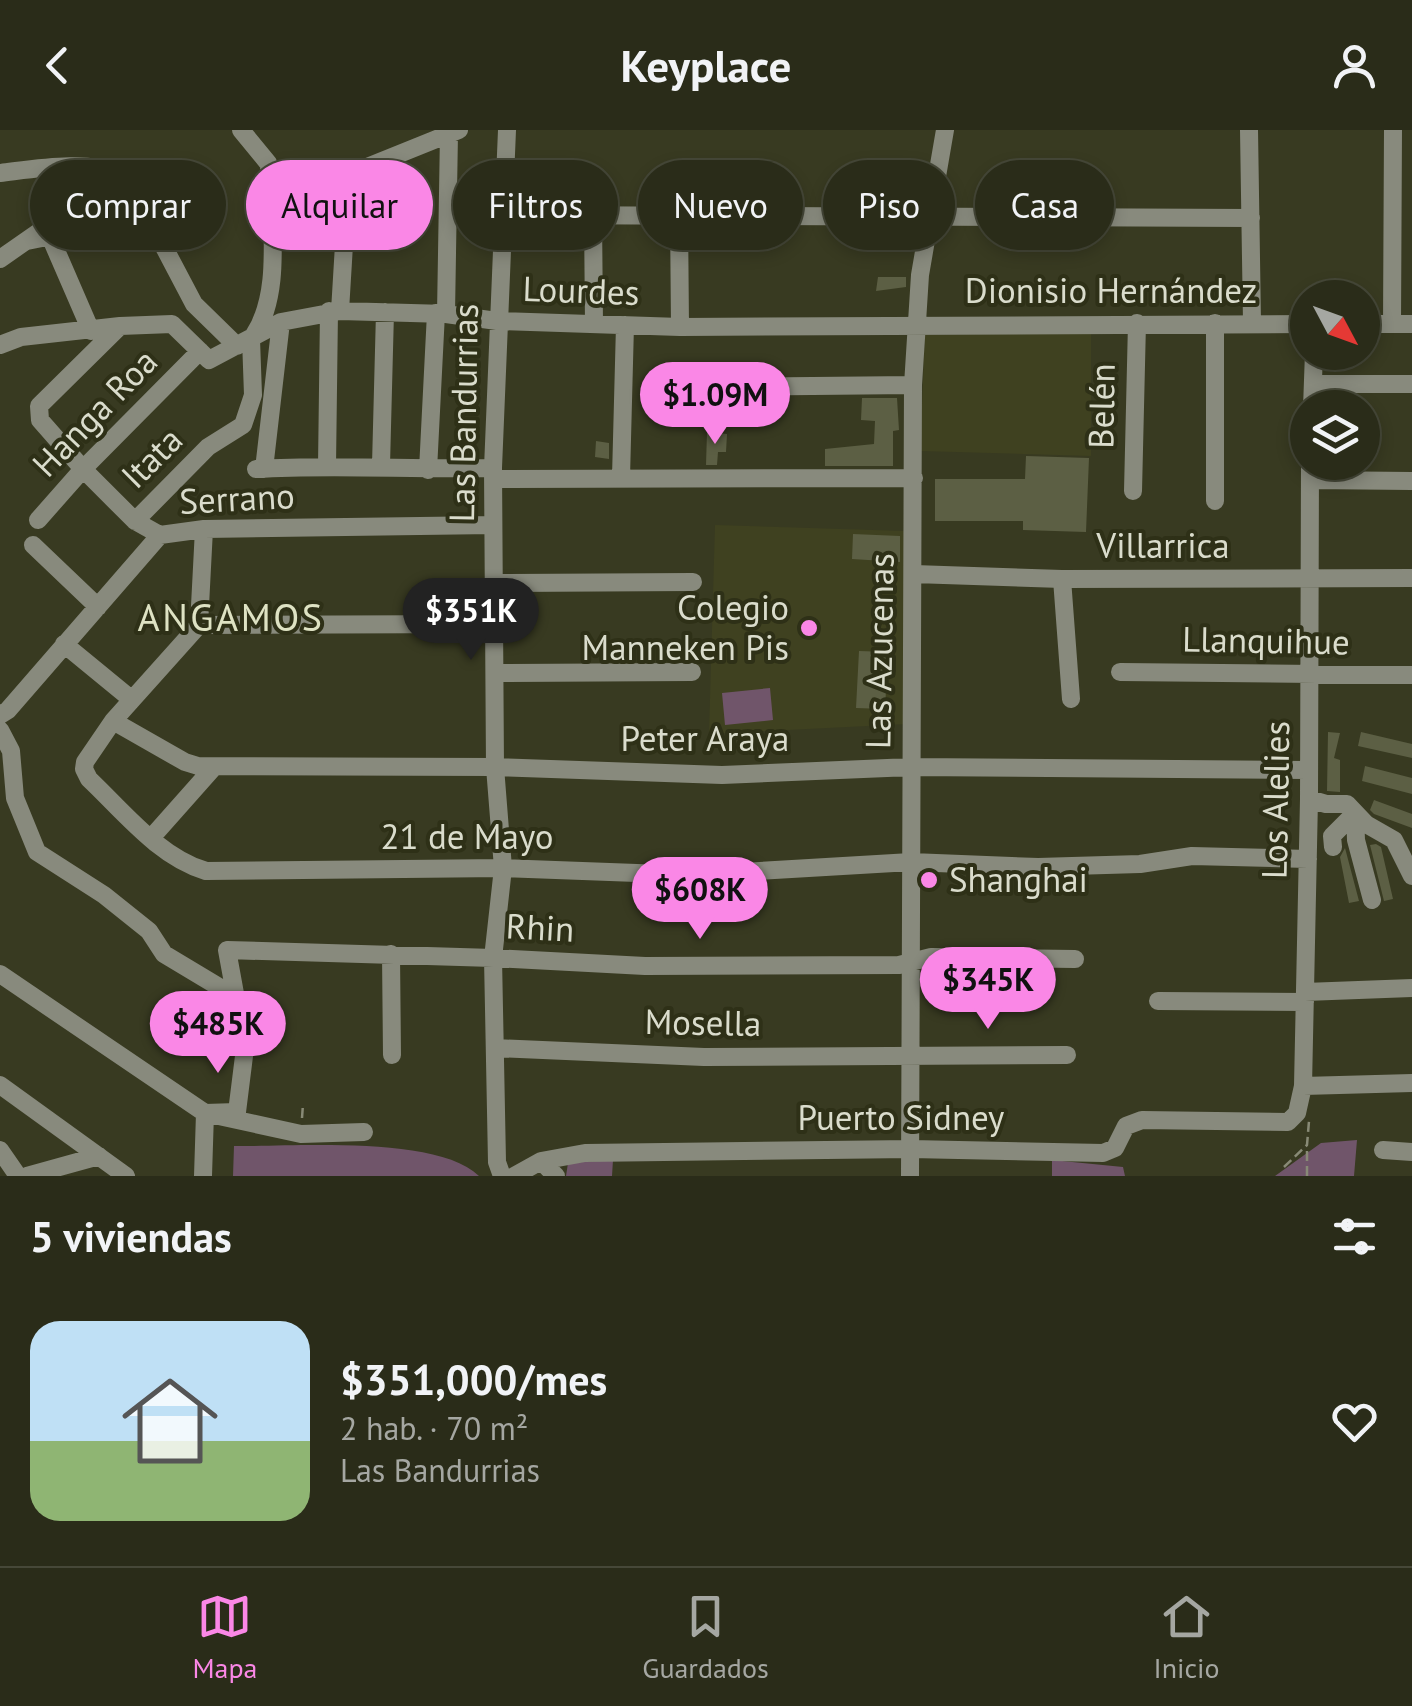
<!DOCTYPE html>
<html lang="es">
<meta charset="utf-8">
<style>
body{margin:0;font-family:"PT Sans",sans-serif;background:#363826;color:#f1f3f6;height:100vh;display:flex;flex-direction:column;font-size:38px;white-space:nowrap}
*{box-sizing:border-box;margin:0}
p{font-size:32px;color:#a5a7a2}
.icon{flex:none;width:55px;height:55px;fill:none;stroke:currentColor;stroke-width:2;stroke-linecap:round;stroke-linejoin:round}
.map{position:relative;height:1046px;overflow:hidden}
.sheet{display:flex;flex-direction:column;background:#2a2c19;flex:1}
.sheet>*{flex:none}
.banner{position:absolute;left:30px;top:30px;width:1352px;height:90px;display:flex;gap:20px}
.needle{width:65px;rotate:131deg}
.tools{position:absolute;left:1290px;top:150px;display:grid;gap:20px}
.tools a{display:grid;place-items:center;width:90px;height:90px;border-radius:50%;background:#2a2c19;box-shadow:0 5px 15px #0003,0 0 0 2px #464838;font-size:50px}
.price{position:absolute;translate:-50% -85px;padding:0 22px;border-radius:35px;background:#fa87e6;color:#111;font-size:32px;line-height:65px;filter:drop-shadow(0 2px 5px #0008)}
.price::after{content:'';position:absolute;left:50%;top:60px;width:30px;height:22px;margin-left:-15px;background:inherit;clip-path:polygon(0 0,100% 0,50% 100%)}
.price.selected{background:#222;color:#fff}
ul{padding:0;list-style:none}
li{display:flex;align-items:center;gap:30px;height:250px;padding:0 30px}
li span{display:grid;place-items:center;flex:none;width:280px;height:200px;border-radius:30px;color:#555}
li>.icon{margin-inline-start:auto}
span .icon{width:120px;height:120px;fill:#fffc;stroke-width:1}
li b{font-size:42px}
h2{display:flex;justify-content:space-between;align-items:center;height:120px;padding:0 30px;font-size:42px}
.chip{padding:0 35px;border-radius:45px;background:#2a2c19;box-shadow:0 5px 15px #0003,0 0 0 2px #464838;font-size:35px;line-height:90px}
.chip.selected{background:#fa87e6;color:#111}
header{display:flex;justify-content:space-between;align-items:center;height:130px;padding:0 30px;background:#2a2c19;font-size:45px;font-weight:600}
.menu{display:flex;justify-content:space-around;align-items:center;height:140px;border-top:2px solid #464838;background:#2a2c19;font-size:28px;color:#a5a7a2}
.menu a{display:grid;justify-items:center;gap:5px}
.menu .selected{color:#fa87e6}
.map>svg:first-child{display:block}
.built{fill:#3f4120}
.green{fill:#70556a}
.building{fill:#5c5f44}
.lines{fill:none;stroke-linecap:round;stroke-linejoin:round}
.path{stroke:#888a76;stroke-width:2.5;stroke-dasharray:10 5;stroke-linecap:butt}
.minor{stroke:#888a7d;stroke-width:18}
.poi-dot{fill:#fa87e6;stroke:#2e3017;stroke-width:4}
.labels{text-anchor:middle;stroke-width:8;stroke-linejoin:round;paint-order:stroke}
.street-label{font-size:35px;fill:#dadccc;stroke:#2e3017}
.poi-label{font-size:35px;fill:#dadccc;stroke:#2e3017;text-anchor:end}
.neighbourhood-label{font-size:38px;letter-spacing:2.5px;fill:#dee2c3;stroke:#2e3017}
</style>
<header><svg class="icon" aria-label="back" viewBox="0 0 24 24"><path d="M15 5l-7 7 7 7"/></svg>Keyplace<svg class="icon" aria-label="person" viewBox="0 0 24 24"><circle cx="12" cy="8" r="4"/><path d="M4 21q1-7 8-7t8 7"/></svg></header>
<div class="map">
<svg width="1412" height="1046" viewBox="0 0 1412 1046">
<rect width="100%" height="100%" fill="#383a21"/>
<path class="built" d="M1091,202v124l-171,-5 5,-116z
M715,395l190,6 2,193 -198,10z"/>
<path class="green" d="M770,558l3,32 -48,5 -3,-32z
M1357,1010l-3,36h-79l46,-33z
M234,1016c59,1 203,-11 245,30h-246z
M613,1030l-1,16h-46l2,-13z
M1052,1030l71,7 2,9h-73z"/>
<path class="building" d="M878,147h28v10l-30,4z
M862,268h35l2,32 -6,1v35h-68v-17l49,-5 1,-23 -14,-1z
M707,302l20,2 -1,18h-8l-1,13h-11z
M596,311l13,2v16l-14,-2z
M1026,326l63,2 -3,74 -63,-2v-9h-88v-42h90z
M853,404l47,2v26l-48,-3z
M859,521l29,1 -3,57 -29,-1z
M1328,602l12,1 -6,25 6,2v32l-13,-1z
M1361,602l51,12v14l-54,-12z
M1365,636l47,12v16l-50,-13z
M1374,670l38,14v14l-38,-14 -4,-4z
M1376,714l5,3 12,52 -9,2 -14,-56z
M1345,718l14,53 -10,2 -9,-46z"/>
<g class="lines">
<path class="path" d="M302,988l1,-14
M1284,1037l23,-22 2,-24
M1307,1046v-30"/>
<path class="minor" d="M241,0l27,33 4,15c-2,49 10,114 -18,157
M1249,0l3,192
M0,43c34,-4 89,-14 120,2l5,20
M125,65l19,14 50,95 43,42
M679,84l1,113
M504,85l747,3
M593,85l1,109
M27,111l20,-4 5,4 39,90
M0,129l69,-48 56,-16
M340,181l7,-116 4,-15 11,-11 97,-39
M446,184l3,-181
M1215,193v178
M1362,194h50
M1392,194l1,-194
M120,196l-81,80 1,14 43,49 52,52 25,14 44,-6 289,-4
M0,215l21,-8 99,-11 52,-2 37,36 72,-38 59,-11 106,3 51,7 183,6 628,-3
M1313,254h99
M713,257l200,-2
M1312,278l2,-56
M381,335l4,-153
M327,336l2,-155
M256,339c79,-5 158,1 237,-1
M264,339l17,-147
M428,340l8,-157
M621,347l4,-152
M494,349l420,-1
M1310,350l102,1
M1133,361l4,-168
M38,390l45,-51 117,-118
M135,391l73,-74 35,-22 10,-30 -2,-56
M204,399l-5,96 -86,96 -28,41 -1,7 5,10c35,33 70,78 117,92l297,-3 188,7 220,-13 127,5 102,-3 52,-8 116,3
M33,415l65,62
M914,444l148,5 350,-1
M1062,449l9,120
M493,453l200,-1
M199,495l294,-1
M64,514l67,55
M1120,542l292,3
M495,543l197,-1
M0,585l8,-5 152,-175
M113,591l72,41 13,4 297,1 227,8 189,-8 397,3
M0,600l11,21 4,47 22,54 67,43 45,36 15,23 70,42
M1309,669l17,5h21l19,20 28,16 18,36
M151,708l63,-71
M1333,717l-1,-11 23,-23 1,27 16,60
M391,824l1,101
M0,844l205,139 96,21 63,-2
M1305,862l107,-4
M1158,871l147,1
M495,918l209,9 363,-2
M0,955l126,91
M1303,956l109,-3
M0,1020l18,26
M1383,1020l29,2
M541,1031l15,15
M27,1046l72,-20
M203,1046l2,-63 32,-1 8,-64 -18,-98 266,8 152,8 254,-1 32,-8 144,2
M502,1046l-5,-14 -4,-204 10,-90 -8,-101 -2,-299 14,-338
M514,1046l27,-15 44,-8 326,-4 192,4 12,-5 11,-22 16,-6 146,2 9,-9 6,-27 6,-287 1,-337
M910,1046l3,-791 7,-110 25,-145"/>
</g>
<g class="poi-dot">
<circle cx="809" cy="498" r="10"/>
<circle cx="929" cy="750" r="10"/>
</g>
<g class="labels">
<g class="street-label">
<text transform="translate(581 161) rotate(2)" y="12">Lourdes</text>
<text x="1111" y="173">Dionisio Hernández</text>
<text transform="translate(1102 276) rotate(-89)" y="12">Belén</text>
<text transform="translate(95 283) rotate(-46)" y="12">Hanga Roa</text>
<text transform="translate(464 283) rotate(-89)" y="12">Las Bandurrias</text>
<text transform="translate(152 328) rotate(-45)" y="12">Itata</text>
<text transform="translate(237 369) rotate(-3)" y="12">Serrano</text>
<text x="1163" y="428">Villarrica</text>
<text transform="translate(1266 511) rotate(1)" y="12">Llanquihue</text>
<text transform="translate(880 521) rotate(-89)" y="12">Las Azucenas</text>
<text x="705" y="621">Peter Araya</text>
<text transform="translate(1276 670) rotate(-89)" y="12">Los Alelies</text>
<text x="467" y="719">21 de Mayo</text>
<text transform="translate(540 798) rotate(3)" y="12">Rhin</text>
<text transform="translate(703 893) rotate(1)" y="12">Mosella</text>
<text x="901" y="1000">Puerto Sidney</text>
</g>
<g class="poi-label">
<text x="789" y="490">Colegio<tspan x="789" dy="40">Manneken Pis</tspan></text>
<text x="949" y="762" text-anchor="start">Shanghai</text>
</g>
<g class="neighbourhood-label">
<text x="231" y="501">ANGAMOS</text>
</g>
</g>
</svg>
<div class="tools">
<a><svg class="needle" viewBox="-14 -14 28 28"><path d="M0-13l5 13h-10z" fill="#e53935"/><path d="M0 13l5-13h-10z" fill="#a5a7a2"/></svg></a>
<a><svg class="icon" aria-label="layers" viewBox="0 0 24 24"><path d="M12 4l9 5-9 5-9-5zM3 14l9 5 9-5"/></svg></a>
</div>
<b class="price" style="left:715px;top:317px">$1.09M</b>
<b class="price selected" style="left:471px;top:533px">$351K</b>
<b class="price" style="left:700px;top:812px">$608K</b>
<b class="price" style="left:988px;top:902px">$345K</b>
<b class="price" style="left:218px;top:946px">$485K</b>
<div class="banner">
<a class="chip">Comprar</a>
<a class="chip selected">Alquilar</a>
<a class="chip">Filtros</a>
<a class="chip">Nuevo</a>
<a class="chip">Piso</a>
<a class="chip">Casa</a>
</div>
</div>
<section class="sheet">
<h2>5 viviendas<svg class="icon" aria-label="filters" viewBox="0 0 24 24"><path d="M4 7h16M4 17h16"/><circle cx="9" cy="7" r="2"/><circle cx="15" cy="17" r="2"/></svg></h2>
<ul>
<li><span style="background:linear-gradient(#bfe0f5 60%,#8fb573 0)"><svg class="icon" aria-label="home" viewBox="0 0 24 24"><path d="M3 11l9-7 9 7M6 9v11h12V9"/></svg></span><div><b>$351,000/mes</b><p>2 hab. · 70 m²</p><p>Las Bandurrias</p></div><svg class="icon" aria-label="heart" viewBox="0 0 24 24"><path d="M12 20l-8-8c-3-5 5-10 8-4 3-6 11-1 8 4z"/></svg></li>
</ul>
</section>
<nav class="menu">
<a class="selected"><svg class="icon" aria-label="map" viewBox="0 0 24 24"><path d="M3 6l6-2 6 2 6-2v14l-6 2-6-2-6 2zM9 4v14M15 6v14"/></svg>Mapa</a>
<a><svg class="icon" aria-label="saved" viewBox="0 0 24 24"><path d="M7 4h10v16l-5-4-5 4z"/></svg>Guardados</a>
<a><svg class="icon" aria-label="home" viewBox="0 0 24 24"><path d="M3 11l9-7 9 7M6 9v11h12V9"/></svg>Inicio</a>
</nav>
